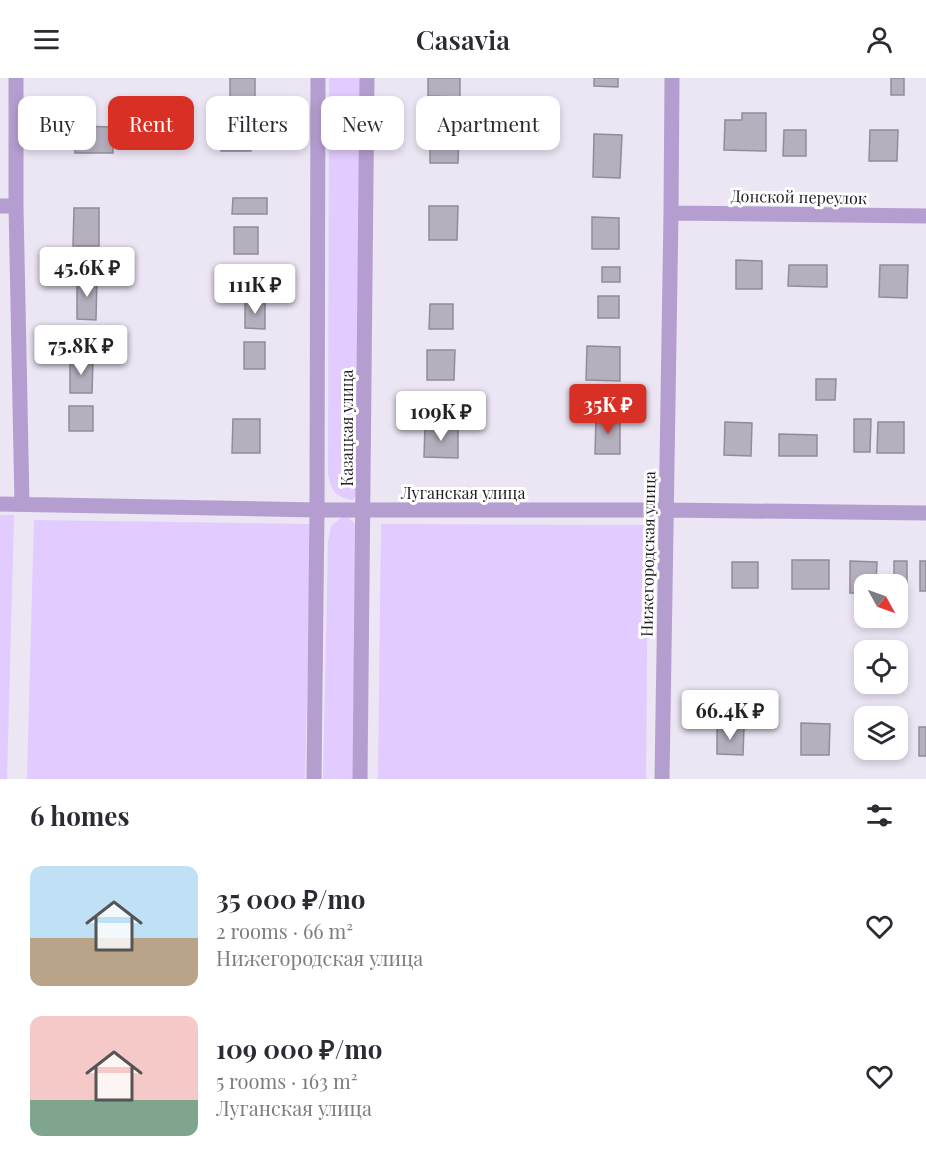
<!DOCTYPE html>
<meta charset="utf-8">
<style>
body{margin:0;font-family:"Playfair Display",serif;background:#f2f2f3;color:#2b2b33;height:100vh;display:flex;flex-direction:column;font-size:22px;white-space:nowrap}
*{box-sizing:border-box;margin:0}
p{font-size:20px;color:#7c7c81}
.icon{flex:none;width:33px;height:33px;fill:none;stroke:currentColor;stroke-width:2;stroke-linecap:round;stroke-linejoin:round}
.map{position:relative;height:701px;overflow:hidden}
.sheet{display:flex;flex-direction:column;background:#fff;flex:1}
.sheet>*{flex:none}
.hud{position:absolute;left:18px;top:18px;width:600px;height:54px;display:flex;gap:12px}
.needle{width:39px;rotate:130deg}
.buttons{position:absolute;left:854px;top:496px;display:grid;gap:12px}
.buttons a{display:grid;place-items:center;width:54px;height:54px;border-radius:12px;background:#fff;box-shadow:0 3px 9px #0003;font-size:30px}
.price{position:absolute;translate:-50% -51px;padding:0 14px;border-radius:6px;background:#fff;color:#222;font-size:20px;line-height:39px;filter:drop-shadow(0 2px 3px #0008)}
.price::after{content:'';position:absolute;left:50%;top:36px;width:18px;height:14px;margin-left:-9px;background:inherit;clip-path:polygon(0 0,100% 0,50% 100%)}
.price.current{background:#d93025;color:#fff}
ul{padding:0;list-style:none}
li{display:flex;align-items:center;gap:18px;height:150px;padding:0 30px}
li span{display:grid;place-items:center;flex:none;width:168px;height:120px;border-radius:12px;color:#555}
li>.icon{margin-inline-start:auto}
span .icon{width:72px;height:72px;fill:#fffc;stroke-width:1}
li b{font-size:26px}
h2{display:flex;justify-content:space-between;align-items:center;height:72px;padding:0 30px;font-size:26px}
.pill{padding:0 21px;border-radius:12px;background:#fff;box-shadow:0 3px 9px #0003;font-size:21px;line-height:54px}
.pill.current{background:#d93025;color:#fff}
header{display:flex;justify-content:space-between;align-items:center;height:78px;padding:0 30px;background:#fff;font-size:27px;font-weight:600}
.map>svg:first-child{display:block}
.green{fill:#e1cbff}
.building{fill:#b5afbe;stroke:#918c9a;stroke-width:1.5}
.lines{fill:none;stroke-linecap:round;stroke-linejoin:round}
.street{stroke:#b49ed0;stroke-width:15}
.labels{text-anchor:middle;stroke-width:6;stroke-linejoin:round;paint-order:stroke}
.street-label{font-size:16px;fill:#1e1c21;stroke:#fff}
</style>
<header><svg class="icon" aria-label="menu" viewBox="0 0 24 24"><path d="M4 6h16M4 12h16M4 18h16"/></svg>Casavia<svg class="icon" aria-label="person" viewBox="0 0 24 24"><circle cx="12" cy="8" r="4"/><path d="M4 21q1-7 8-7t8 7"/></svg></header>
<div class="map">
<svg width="926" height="701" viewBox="0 0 926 701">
<rect width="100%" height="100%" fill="#ebe5f4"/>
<path class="green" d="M329,0h32l-4,417 -5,5c-18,-4 -20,-9 -24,-26z
M0,437h14l-7,264h-7z
M343,438l6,2 6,6v255h-32l5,-237 3,-16z
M34,442l277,4 -6,255h-278z
M381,446l267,1 -2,254h-268z"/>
<path class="building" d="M230,0h25v27h-25z
M428,0h32v19l-32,-1z
M594,0h24v9l-24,-1z
M891,0h13v17h-13z
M742,35h24v38l-42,-1 1,-30h17z
M76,48l37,1v26h-38z
M222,50h29v23h-30z
M784,52h22v26h-23z
M870,52h28l-1,31h-28z
M594,56l28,1 -2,43 -27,-1z
M430,59h29l-1,26h-28z
M233,120h34v16h-35z
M429,128h29l-1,34h-28z
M74,130h25v38h-26z
M592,139l27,1v31h-27z
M234,149h24v27h-24z
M736,182l26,1v28h-26z
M789,187h38v22l-39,-1z
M880,187h28l-1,33 -28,-1z
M602,189h18v15h-18z
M225,195h43v17l-44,-1z
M77,199h20l-1,43 -19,-1z
M598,218h21v22h-21z
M245,223h20v28l-20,-1z
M430,226h23v25h-24z
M244,264h21v27h-21z
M587,268l33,1v34l-34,-1z
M427,272h28l-1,30h-27z
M70,281h23l-1,34h-22z
M816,301h20l-1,21h-19z
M69,328h24v25h-24z
M596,338h24v38h-25z
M233,341h27v34h-28z
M854,341h17l-1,33h-16z
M725,344l27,1 -1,33 -27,-1z
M878,344h26v31h-27z
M425,348h33v32l-34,-1z
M779,356l38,1v21h-38z
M792,482h37v29h-37z
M850,483l27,1 -1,23h-12v8h-14z
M894,483h13v31h-10v-7h-3z
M920,483h6v30h-6z
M732,484h26v26h-26z
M801,645l29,1 -1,31h-28z
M717,649l27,1 -1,27 -26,-1z
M897,649h4v27h-29v-4h25z
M919,649h7v29h-7z"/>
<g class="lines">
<path class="street" d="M16,0v128l6,298
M0,128h16
M671,135l255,3
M0,426l317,6h349l260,3
M314,701l3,-269 1,-432
M360,701l7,-701
M662,701l9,-566 1,-135"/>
</g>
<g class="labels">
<g class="street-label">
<text transform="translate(799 119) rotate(1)" y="6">Донской переулок</text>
<text transform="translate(347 350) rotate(-90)" y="6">Казацкая улица</text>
<text x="463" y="421">Луганская улица</text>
<text transform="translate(648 476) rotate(-89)" y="6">Нижегородская улица</text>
</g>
</g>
</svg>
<div class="buttons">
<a><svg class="needle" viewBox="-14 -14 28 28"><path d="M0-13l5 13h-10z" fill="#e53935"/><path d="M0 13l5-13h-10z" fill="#7c7c81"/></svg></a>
<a><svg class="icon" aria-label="locate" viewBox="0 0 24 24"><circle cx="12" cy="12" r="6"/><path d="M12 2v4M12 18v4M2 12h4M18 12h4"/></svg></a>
<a><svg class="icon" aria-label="layers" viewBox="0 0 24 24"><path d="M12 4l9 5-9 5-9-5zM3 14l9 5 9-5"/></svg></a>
</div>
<b class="price" style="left:87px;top:220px">45.6K ₽</b>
<b class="price" style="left:255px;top:237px">111K ₽</b>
<b class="price" style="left:81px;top:298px">75.8K ₽</b>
<b class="price current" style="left:608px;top:357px">35K ₽</b>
<b class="price" style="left:441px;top:364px">109K ₽</b>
<b class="price" style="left:730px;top:663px">66.4K ₽</b>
<div class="hud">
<a class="pill">Buy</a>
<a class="pill current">Rent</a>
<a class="pill">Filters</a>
<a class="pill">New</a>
<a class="pill">Apartment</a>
</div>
</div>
<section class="sheet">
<h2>6 homes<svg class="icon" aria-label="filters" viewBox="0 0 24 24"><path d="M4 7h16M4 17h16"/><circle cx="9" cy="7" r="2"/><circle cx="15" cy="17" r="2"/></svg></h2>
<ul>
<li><span style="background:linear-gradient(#bfe0f5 60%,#b9a48a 0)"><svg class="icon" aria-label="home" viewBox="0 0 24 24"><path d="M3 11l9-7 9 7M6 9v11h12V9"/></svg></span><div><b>35 000 ₽/mo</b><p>2 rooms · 66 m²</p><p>Нижегородская улица</p></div><svg class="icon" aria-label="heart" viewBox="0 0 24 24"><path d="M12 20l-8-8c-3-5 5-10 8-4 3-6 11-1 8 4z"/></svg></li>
<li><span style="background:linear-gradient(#f6c9c9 70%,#7fa58c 0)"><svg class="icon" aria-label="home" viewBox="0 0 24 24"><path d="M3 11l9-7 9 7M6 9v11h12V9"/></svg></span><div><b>109 000 ₽/mo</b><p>5 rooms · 163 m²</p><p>Луганская улица</p></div><svg class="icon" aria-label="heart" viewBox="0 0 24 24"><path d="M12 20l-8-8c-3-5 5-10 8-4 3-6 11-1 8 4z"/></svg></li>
</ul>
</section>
